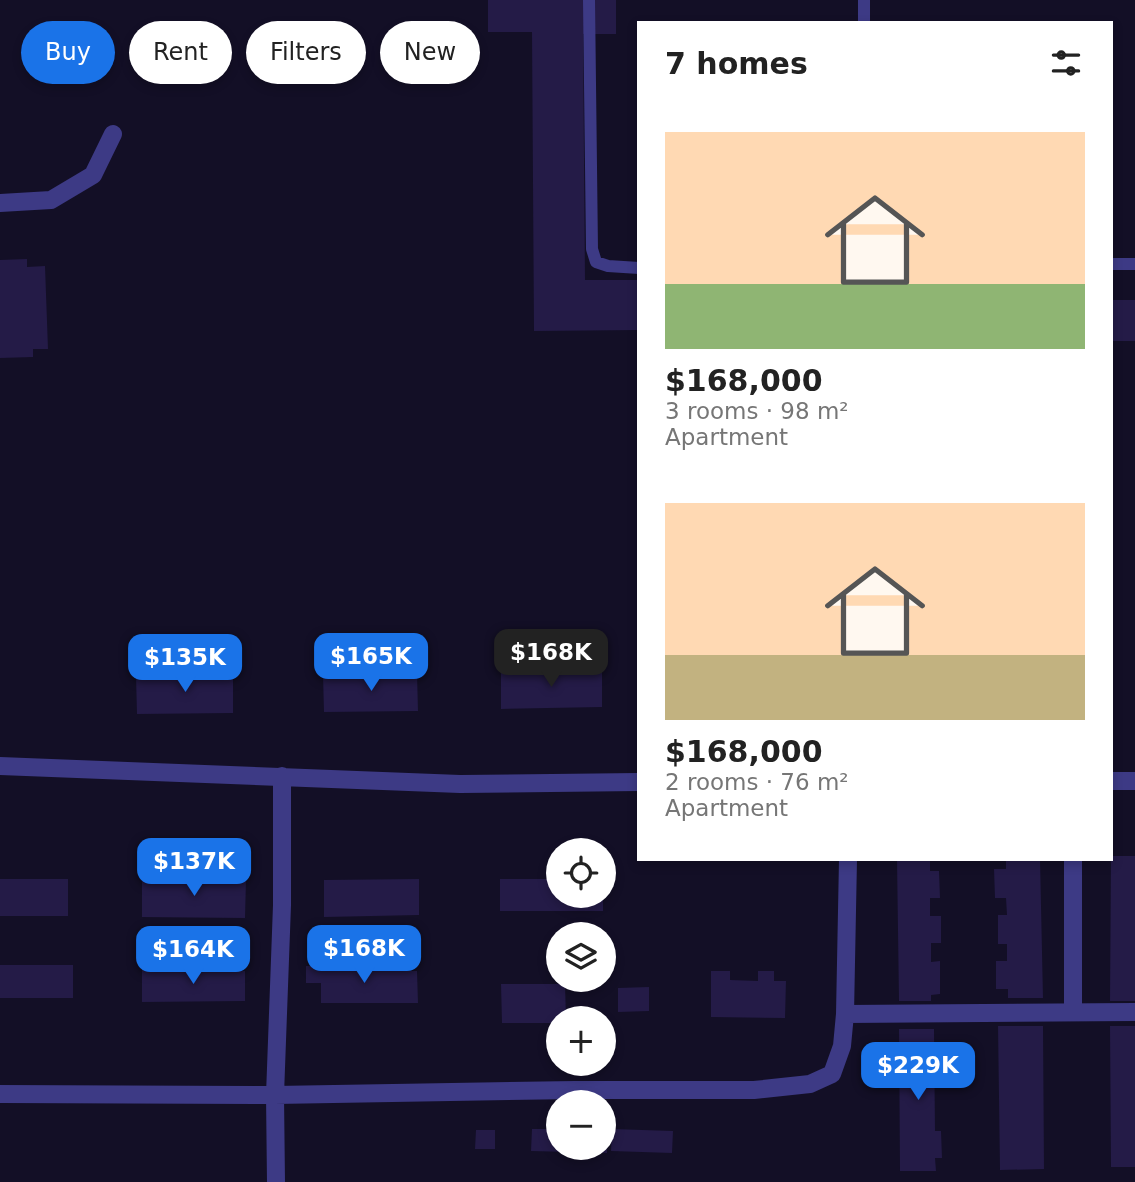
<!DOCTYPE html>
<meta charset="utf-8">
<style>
body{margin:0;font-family:"DejaVu Sans",sans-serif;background:#f2f2f2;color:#222;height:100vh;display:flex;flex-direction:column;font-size:26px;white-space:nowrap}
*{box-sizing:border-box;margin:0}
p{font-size:23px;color:#767676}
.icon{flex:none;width:38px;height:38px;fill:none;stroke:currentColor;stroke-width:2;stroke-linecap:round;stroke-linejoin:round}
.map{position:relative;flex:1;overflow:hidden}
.sheet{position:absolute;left:637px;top:21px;width:476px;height:840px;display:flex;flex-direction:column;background:#fff;border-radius:0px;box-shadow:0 4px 10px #0003}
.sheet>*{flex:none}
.hud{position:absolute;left:21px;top:21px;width:511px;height:63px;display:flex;gap:14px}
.tools{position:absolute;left:546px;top:838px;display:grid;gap:14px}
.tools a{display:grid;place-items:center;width:70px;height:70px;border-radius:50%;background:#fff;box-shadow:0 4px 10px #0003;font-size:35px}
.price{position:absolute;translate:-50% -60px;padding:0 16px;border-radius:14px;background:#1a73e8;color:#fff;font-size:23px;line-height:46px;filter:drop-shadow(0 2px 4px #0008)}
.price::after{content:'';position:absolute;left:50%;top:42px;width:21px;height:16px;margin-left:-10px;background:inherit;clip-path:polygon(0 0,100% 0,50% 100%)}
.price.selected{background:#222;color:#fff}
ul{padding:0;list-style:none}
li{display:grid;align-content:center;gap:14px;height:371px;padding:0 28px}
li span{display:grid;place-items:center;height:217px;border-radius:0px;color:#555}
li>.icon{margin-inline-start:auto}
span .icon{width:126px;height:126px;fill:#fffc;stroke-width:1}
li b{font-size:30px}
h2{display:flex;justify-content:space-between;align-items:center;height:84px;padding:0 28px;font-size:30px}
.chip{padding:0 24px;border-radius:32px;background:#fff;box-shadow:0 4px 10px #0003;font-size:24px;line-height:63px}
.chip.selected{background:#1a73e8;color:#fff}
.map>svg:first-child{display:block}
.building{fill:#241b47}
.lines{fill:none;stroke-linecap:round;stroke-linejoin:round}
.service{stroke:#3d3a85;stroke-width:12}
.minor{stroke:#3d3a85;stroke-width:18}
</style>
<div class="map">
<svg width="1135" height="1182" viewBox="0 0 1135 1182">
<rect width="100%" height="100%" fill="#130f26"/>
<path class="building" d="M488,0h128v34h-33l2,246h54v50l-105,1 -2,-299h-44z
M27,259v8l18,-1 3,83h-15v8l-33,1v-98z
M1111,300h24v41h-24z
M602,669v38l-101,2v-38z
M417,673l1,38 -94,1 -1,-37z
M233,675v38l-96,1 -1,-38z
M1111,856h24v145h-25z
M930,859v12h9l1,27h-10v18h11v27h-10v19l9,-1v33l-9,1v6h-32l-2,-141z
M1006,859h34l3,139h-35v-9h-12v-28h11v-17h-9v-29h9l-1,-17h-11l-1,-29h12z
M0,879h68v37h-68z
M142,879l104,1 -1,38 -103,-1z
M419,879v36l-95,2v-37z
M500,879h58v17h45v15h-103z
M0,965h73v33h-73z
M186,966h15v5h44v30l-103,1v-35h11v4h33z
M306,966h35v5h10v-5h41v5h25l1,32h-97v-20h-15z
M711,971h19v9l28,1v-10h16v10h12l-1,37 -74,-1z
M501,984h64l1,34h-8v5h-56z
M649,987v24l-31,1v-24z
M998,1026h45l1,143 -44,1z
M1110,1026h25v141h-24z
M899,1029h35l1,102h6l1,27h-7l1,13h-36z
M532,1129h26v19h46v-18h4l-1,23 -76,-2z
M612,1129l61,2 -1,22 -61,-2z
M476,1130h19v19h-20z"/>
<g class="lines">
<path class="service" d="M589,0l3,249 4,13 12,4 31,2
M864,23v-23
M1111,264h24"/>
<path class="minor" d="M0,203l51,-3 42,-25 20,-41
M0,766l460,18 179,-2
M1111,781h24
M1073,1012v-153
M845,1014l290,-2
M0,1094l275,1 300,-5h179l56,-6 22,-10 10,-28 3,-32 3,-155
M276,1182l-1,-87 7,-190v-129"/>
</g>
</svg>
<div class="tools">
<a><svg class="icon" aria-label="locate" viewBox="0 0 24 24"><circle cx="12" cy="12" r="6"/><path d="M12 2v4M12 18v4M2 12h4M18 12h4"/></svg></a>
<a><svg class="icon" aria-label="layers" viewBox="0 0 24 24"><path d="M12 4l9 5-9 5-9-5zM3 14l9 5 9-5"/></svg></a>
<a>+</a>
<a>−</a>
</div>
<b class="price selected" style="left:551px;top:689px">$168K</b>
<b class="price" style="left:371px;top:693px">$165K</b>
<b class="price" style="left:185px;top:694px">$135K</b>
<b class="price" style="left:194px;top:898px">$137K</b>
<b class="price" style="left:364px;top:985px">$168K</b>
<b class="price" style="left:193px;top:986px">$164K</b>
<b class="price" style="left:918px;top:1102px">$229K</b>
<div class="hud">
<a class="chip selected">Buy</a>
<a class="chip">Rent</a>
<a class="chip">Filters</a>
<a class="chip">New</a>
</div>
<section class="sheet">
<h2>7 homes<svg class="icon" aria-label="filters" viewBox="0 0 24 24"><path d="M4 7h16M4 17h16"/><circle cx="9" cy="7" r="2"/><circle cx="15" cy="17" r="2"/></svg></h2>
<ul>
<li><span style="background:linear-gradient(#ffd9b3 70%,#8fb573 0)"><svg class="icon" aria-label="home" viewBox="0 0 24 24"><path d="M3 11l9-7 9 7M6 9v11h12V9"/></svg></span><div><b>$168,000</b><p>3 rooms · 98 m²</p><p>Apartment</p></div></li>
<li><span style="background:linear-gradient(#ffd9b3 70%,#c2b280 0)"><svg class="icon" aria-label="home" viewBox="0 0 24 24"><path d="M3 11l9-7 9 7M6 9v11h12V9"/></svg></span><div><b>$168,000</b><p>2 rooms · 76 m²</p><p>Apartment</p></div></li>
</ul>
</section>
</div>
